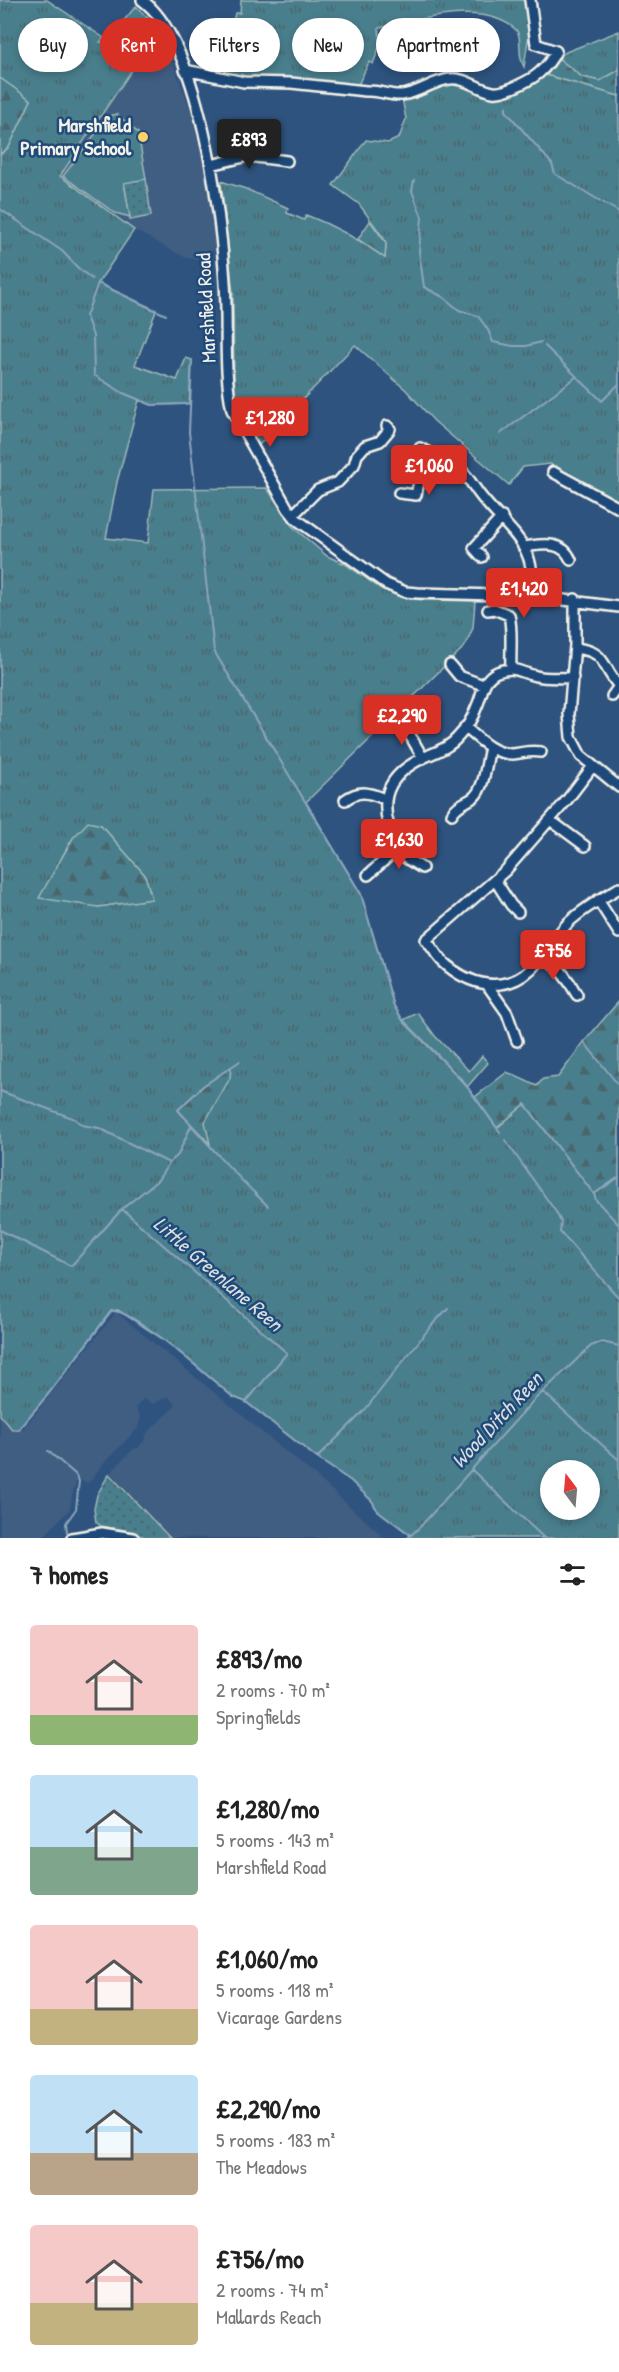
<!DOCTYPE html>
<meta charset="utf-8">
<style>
body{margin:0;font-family:"Patrick Hand",sans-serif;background:#f6f6f6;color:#222;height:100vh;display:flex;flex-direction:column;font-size:22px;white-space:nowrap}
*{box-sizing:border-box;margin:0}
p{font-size:20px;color:#767676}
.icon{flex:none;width:33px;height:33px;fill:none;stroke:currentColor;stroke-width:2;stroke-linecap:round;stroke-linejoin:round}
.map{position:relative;height:1538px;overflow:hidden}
.panel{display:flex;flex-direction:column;background:#fff;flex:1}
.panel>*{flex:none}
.top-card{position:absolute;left:18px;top:18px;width:584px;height:54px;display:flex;gap:12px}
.needle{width:39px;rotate:344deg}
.fabs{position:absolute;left:540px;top:1460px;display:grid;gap:12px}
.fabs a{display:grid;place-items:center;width:60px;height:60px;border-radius:50%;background:#fff;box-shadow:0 3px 9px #0003;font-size:30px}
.price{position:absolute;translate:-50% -51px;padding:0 14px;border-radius:6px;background:#d93025;color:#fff;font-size:20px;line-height:39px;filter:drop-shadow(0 2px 3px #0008)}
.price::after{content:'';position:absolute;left:50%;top:36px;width:18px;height:14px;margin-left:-9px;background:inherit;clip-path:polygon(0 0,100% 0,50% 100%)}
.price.on{background:#222;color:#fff}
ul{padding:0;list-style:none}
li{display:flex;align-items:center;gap:18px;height:150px;padding:0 30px}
li span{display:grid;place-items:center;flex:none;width:168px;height:120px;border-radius:6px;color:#555}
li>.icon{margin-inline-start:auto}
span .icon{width:72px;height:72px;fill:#fffc;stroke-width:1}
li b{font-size:26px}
h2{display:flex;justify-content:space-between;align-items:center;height:72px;padding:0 30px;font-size:26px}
.pill{padding:0 21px;border-radius:27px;background:#fff;box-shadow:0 3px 9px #0003;font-size:21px;line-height:54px}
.pill.on{background:#d93025;color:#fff}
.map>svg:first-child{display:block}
.built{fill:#415d82}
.grass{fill:url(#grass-tufts);stroke:#9eb8ba;stroke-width:1.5;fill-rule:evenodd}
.forest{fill:url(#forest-firs);stroke:#9eb8ba;stroke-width:1.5}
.park{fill:url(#park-dots);stroke:#9eb8ba;stroke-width:1.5}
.pitch{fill:#487e8c;stroke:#9eb8ba;stroke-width:1.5}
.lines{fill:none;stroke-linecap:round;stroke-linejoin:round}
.stream{stroke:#8ca5bd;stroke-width:2}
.minor-casing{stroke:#f4f1e8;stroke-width:14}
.minor{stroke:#1f4a7a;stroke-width:9}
.poi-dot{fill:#ffd166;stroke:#1f4a7a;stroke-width:2}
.labels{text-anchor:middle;stroke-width:5;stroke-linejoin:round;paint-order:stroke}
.poi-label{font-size:20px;font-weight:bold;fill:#f4f1e8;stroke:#1f4a7a;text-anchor:end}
.street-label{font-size:20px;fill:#f4f1e8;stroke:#1f4a7a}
.water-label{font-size:21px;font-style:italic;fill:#dadedd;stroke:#1f4a7a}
</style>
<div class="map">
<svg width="619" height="1538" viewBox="0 0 619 1538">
<defs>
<pattern id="grass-tufts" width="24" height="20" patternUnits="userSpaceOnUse" patternTransform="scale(1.5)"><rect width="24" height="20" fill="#487e8c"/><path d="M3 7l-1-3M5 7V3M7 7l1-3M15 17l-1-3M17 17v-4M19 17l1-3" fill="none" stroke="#48666c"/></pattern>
<pattern id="forest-firs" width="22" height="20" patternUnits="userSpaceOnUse" patternTransform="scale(1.5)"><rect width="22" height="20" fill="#487e8c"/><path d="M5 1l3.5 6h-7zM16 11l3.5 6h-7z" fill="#48666c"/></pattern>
<pattern id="park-dots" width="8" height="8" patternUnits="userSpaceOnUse" patternTransform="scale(1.5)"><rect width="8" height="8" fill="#487e8c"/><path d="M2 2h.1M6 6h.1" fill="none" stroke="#48666c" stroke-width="1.8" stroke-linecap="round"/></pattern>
</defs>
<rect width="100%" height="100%" fill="#2e537e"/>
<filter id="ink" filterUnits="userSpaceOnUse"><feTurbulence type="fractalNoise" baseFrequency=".0167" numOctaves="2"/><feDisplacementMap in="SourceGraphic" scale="12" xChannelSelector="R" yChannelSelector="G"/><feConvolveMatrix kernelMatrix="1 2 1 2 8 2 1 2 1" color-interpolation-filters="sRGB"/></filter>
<g filter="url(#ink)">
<path class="built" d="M163,37l30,79 12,42 11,91 -19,10 -11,-1 -52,-28 -74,-53 82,-122z
M116,1312l200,164 69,62h-215l-61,-64 24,-25 5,-1 8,-10v-4l30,-29 -8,-9 -14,8 -11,-5 -7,8 5,11 -3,10 -36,37 -13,18 -12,-3 -5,15 -2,14 -28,29h-42v-129l23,20z"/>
<path class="grass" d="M0,0h47l57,38 -4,4 5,1 31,-37 21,22 5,10 -20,17 -82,121 74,54 -36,53 58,28 -21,54 42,15 9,-22 6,2 -3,44 -37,1 -13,-5 -22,82 -11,56 42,5 6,-54 113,-1 25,38 35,30 18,8 35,24 20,9 23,3 52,1 -2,27 -8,18 -159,156 55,92 33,112 9,15 60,60 34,47 28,-24 69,90 25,-17v361h-211l2,-3 -33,-25 -5,-9 -21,-20 -34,-23 -71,-56 -13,-5 -67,-56 -48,-31 -7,1 -61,81 -32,38 -6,-1 -12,-14v-1260l9,-8 22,-47 -31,-22zM101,825l44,50 7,24 -54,8 -36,-50 11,-19zM550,1470h40v39h-40z
M241,0h286l4,38 -3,2 -4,27c-8,-14 -1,-27 -7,-36 -30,-31 -99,-11 -138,-3l1,17 -7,19 -4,-2 -12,25 -137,-11 15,-63h5z
M619,31v39l-19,11 -18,-4 -24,-19 8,-6z
M543,74l76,22v408l-69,-40 -27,3 -14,18 -75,-64 -28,-31 -51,-45 -96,100 -20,-39 -5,-18 -1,-95 -12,-112 25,8 42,19 -1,5 17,7 2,-5c29,11 54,25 79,43l1,-15 -3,-6 -24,-33 -26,-19 33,-45 22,3 11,-5 7,-19 -4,-21c17,-2 36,-14 50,-16 9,-1 13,6 21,8 34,7 43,4 70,-16z"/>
<path class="forest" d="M558,58l24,19 18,4 19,-11v26l-76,-22z
M0,78l31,22 -22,47 -9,7z
M370,221l16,22 -1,15 -27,-19z
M88,822l13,3 44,50 7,24 -54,8 -59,-9 34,-60z
M619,1001v176l-25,17 -69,-90 -28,24 -22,-31 32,-25 30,14 6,-7 15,-2 26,-35z
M418,1013l17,23 34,35 13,-15 6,7 -21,24 -30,-33 -34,-34z
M231,1067l-1,11 -25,44 5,22 -32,-34 25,-24z"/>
<path class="park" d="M146,179l5,37 -21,4 -6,-38z
M109,1474l61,64h-22l-23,-8 -24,-4 -5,-4 -2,-13 3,-14z"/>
<path class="pitch" d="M117,114l21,19 8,46 -22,4 6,34 -15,-4 -52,-37 46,-60z"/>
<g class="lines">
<path class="stream" d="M506,106v5l46,53 3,10 64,38
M414,181l-2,10 10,26 -3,34 5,36 19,10 16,13 19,6 10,14 5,12 20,4h13l15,-4
M0,209l62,42 16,17 14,11
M166,315l-68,-32 -12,33 7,20 1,39 29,18 29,12 37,-1
M545,346l57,55 17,-17
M192,360l-3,72 25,219 147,243 33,112 9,14 60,61 37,51
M500,434l76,-57
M584,1042l35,44
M240,1061l-37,25 -25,24c29,33 58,66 90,96
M0,1091l75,28 7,6 17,3 70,35
M525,1104l69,90 2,6 23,25
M505,1140l51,72 5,10 -1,10 59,66
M594,1194l25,-17
M122,1209l36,-29 11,-17 9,-8 13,-29
M0,1230l71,36 51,-57 165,144 -41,49 71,56 34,23 21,20 5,9 34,25
M543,1392l76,68
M12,1429l6,1 32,-38 62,-81c22,-2 100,69 121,86
M48,1451l27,23 4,7 -3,28 -10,14 1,9
M317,1458l47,-47 67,-85 17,-18
M472,1470l72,68
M408,1538l13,-12 112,-125 58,-55 11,-4 17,4"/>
<g class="minor-casing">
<path id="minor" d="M142,0c58,42 79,214 83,283 3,42 -2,86 7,127l56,99 8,10 90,65 19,8 13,1 114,3 87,11
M185,70l59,12 47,1 75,8c14,-1 23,5 36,4 17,-2 31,-14 48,-16 15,-2 29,11 43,13 11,2 38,-12 46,-19 7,-6 13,-14 17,-22l-20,-7 -6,-44
M211,165l37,-9 39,5
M420,448c12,7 30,12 41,22 9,9 15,21 23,30 28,34 53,45 48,96
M553,472l66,36
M399,493l17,2 4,-17 13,-23
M293,515l25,-25 20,-8 16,-17 3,-10 8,-9 15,-5 10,-12 -3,-3
M523,547c18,-2 39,-8 48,13
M482,557l-8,-9 28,-31
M575,599v46l-6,69 2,23 10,19 38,31
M488,610l6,-1 15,6c4,16 1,37 2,54
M575,648c33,4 25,17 44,38
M450,665l9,11 24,9
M612,696l7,-10
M394,722l13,8 16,28
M465,727c14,12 28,27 47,27 12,-1 16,-4 29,-2
M593,766l-26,34 -61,70 -80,70c6,7 11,16 17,22 25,23 61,33 88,7 14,-14 24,-33 38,-47 15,-14 33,-24 50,-34
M345,800c15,-11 24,-7 40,-1
M452,814c4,-9 14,-11 22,-17 11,-10 12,-35 16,-49
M550,820l35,26
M397,849l7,8 18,11
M368,875l29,-26c-18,-40 -18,-70 26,-91 12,-6 26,-10 35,-21 8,-8 15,-20 19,-31 6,-13 5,-27 20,-34 19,-7 23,1 39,4 12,3 25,1 37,2
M495,880l16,25 7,7
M598,900l21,33
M543,955c15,11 25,23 34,40
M488,986l19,27 10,28
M72,1538l30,-5 31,5"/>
</g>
<use href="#minor" class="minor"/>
</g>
</g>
<circle class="poi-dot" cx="143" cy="137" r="6"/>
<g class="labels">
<g class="poi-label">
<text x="131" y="132">Marshfield<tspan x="131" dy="23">Primary School</tspan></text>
</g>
<g class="street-label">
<text transform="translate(206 308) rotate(-93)" y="7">Marshfield Road</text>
</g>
<g class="water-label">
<text transform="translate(218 1274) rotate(41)" y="7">Little Greenlane Reen</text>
<text transform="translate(497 1420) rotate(-47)" y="7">Wood Ditch Reen</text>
</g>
</g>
</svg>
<div class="fabs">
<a><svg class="needle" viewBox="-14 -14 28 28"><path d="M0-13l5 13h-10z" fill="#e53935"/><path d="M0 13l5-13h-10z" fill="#767676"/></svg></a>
</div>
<b class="price on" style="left:249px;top:170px">£893</b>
<b class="price" style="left:270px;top:448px">£1,280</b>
<b class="price" style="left:429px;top:496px">£1,060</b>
<b class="price" style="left:524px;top:619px">£1,420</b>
<b class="price" style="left:402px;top:746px">£2,290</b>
<b class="price" style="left:399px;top:870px">£1,630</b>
<b class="price" style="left:553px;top:981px">£756</b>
<div class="top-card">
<a class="pill">Buy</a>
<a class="pill on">Rent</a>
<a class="pill">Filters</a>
<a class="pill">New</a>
<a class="pill">Apartment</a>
</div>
</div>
<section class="panel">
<h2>7 homes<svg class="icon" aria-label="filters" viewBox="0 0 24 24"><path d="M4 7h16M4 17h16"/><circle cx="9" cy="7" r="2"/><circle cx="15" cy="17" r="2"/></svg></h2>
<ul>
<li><span style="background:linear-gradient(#f6c9c9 75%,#8fb573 0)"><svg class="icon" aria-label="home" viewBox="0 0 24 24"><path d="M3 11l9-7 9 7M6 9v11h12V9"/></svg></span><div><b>£893/mo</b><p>2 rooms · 70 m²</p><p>Springfields</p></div></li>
<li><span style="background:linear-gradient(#bfe0f5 60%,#7fa58c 0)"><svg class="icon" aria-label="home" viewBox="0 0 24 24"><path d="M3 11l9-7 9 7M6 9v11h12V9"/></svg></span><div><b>£1,280/mo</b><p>5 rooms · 143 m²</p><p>Marshfield Road</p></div></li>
<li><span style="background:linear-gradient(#f6c9c9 70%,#c2b280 0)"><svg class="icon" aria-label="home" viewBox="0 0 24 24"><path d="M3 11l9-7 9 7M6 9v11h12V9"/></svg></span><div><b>£1,060/mo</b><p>5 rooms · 118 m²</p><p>Vicarage Gardens</p></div></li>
<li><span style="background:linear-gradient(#bfe0f5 65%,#b9a48a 0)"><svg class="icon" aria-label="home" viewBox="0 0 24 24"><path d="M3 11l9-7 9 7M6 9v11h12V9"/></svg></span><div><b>£2,290/mo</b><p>5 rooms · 183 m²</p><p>The Meadows</p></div></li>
<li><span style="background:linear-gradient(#f6c9c9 65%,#c2b280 0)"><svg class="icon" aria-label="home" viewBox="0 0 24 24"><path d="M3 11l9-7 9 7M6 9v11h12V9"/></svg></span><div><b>£756/mo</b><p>2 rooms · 74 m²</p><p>Mallards Reach</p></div></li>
</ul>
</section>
